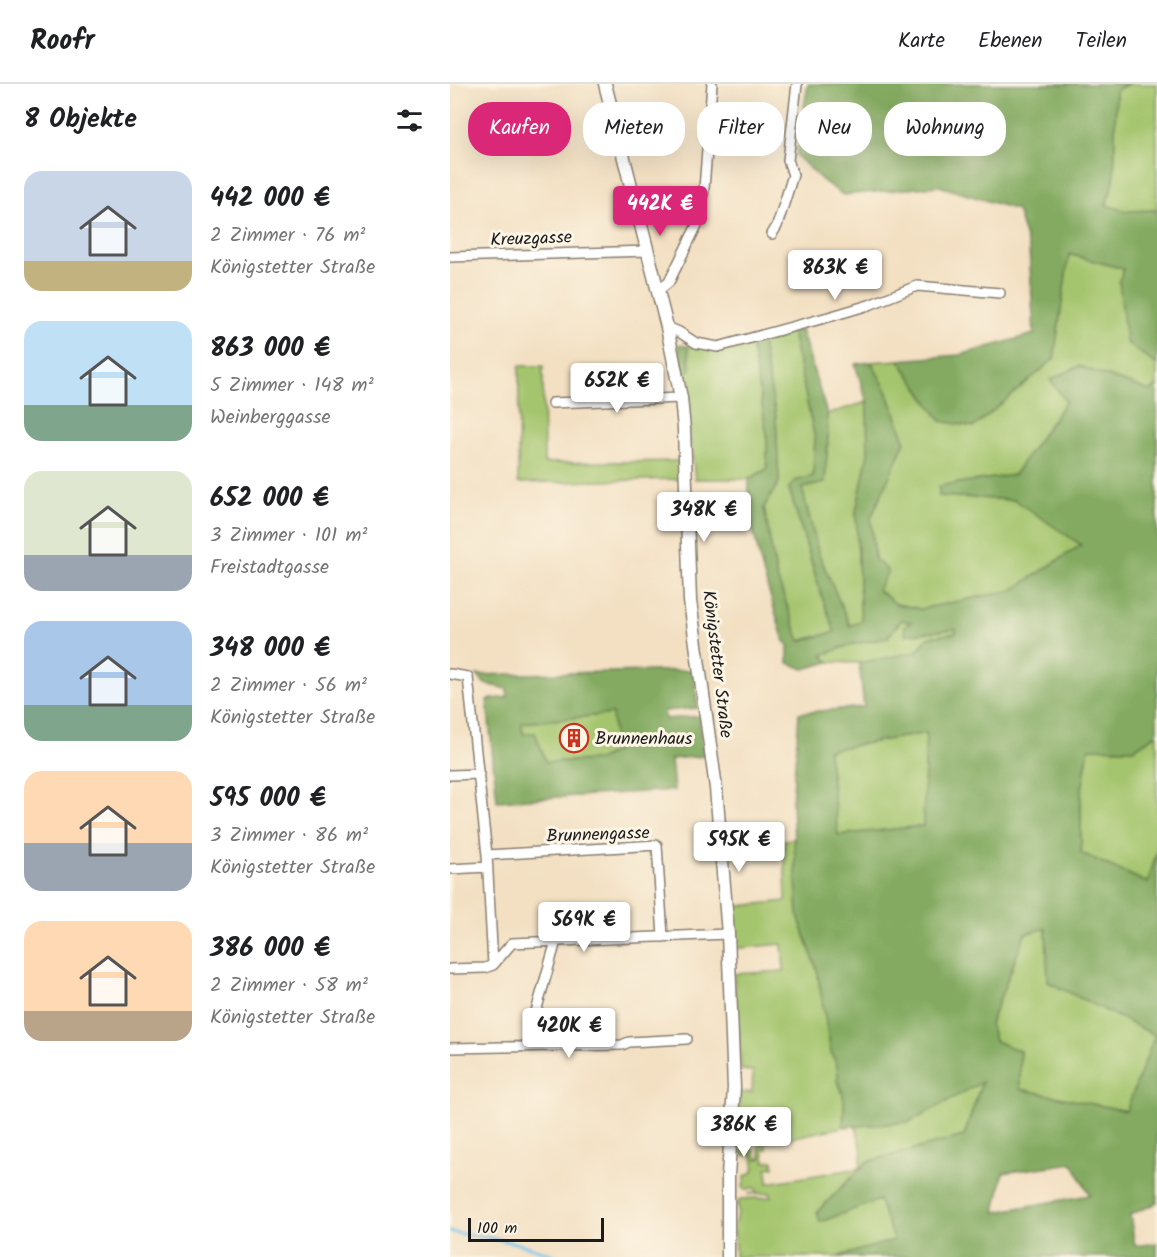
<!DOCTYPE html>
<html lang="de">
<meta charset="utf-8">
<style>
body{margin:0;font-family:Kalam,sans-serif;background:#f6f6f6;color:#202124;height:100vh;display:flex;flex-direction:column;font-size:22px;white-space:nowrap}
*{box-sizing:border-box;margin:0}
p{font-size:20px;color:#757577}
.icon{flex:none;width:33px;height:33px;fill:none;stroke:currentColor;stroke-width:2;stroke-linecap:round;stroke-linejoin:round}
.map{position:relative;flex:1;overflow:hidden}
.details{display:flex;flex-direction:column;background:#fff;width:450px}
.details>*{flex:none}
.banner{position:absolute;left:18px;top:18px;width:570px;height:54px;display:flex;gap:12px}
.scale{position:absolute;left:18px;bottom:15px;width:136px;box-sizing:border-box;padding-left:6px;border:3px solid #1c1c1c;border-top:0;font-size:16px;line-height:21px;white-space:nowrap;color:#1c1c1c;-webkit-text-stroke:4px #fcf5e5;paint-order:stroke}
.price{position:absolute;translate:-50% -51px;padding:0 14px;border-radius:6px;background:#fff;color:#222;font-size:20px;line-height:39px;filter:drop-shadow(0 2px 3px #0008)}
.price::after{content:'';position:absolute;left:50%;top:36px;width:18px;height:14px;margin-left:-9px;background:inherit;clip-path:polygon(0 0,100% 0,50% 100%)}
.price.current{background:#db2777;color:#fff}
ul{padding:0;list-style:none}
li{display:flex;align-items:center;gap:18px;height:150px;padding:0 24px}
li span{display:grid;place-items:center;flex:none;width:168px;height:120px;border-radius:18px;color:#555}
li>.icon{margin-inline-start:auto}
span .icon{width:72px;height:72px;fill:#fffc;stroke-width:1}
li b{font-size:26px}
h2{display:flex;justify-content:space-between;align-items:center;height:72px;padding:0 24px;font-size:26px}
.pill{padding:0 21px;border-radius:24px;background:#fff;box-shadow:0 6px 24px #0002;font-size:21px;line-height:54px}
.pill.current{background:#db2777;color:#fff}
header{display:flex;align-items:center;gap:36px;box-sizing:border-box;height:84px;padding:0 30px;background:#fff;border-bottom:2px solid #e0e0e0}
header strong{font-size:28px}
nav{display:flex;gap:33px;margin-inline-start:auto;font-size:21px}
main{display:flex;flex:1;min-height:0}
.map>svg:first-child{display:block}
.green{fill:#a4c56d;stroke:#607044;stroke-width:1.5}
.forest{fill:#83aa60;stroke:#50633e;stroke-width:1.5;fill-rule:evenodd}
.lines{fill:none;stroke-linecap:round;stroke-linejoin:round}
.stream{stroke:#6ebfe9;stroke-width:3}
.minor-casing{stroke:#887e70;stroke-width:12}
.secondary-casing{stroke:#887e70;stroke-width:15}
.minor{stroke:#fff;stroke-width:9}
.secondary{stroke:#fff;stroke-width:12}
.labels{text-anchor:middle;stroke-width:6;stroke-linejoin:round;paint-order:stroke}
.street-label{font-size:18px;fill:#1c1c1c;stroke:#fcf5e5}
.poi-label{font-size:18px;fill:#1c1c1c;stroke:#fcf5e5;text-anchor:start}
</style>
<header>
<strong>Roofr</strong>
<nav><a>Karte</a><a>Ebenen</a><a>Teilen</a></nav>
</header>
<main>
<section class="details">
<h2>8 Objekte<svg class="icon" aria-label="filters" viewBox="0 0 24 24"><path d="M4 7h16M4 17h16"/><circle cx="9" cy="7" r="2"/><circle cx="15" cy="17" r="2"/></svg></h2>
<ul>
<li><span style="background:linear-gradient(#c9d6e8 75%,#c2b280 0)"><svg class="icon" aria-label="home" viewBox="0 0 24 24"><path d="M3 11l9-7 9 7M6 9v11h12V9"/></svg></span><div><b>442 000 €</b><p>2 Zimmer · 76 m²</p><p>Königstetter Straße</p></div></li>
<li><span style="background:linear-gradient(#bfe0f5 70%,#7fa58c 0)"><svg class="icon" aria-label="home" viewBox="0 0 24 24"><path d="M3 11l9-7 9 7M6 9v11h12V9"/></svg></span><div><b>863 000 €</b><p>5 Zimmer · 148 m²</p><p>Weinberggasse</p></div></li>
<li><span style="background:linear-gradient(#dfe7d0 70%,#9aa5b1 0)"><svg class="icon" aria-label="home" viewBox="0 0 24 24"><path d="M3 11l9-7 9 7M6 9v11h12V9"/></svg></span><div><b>652 000 €</b><p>3 Zimmer · 101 m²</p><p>Freistadtgasse</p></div></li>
<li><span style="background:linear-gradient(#a9c7e8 70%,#7fa58c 0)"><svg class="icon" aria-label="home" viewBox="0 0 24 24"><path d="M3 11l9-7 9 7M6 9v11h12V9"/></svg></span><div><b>348 000 €</b><p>2 Zimmer · 56 m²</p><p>Königstetter Straße</p></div></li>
<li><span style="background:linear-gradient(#ffd9b3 60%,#9aa5b1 0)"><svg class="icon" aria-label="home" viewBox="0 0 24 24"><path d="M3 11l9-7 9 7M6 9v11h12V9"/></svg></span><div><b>595 000 €</b><p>3 Zimmer · 86 m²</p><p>Königstetter Straße</p></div></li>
<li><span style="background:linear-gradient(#ffd9b3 75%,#b9a48a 0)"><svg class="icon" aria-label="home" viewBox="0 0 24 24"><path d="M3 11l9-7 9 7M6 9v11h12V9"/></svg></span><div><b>386 000 €</b><p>2 Zimmer · 58 m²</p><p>Königstetter Straße</p></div></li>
</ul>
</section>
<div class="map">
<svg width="707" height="1173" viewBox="0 0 707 1173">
<rect width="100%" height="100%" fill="#fcf5e5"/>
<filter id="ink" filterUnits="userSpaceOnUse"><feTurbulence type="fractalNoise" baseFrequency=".0167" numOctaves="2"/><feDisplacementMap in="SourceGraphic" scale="12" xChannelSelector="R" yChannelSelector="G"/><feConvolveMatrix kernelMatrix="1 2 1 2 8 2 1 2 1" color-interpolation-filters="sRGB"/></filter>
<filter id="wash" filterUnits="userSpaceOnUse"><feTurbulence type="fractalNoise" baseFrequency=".008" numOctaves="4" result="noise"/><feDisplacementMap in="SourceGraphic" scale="24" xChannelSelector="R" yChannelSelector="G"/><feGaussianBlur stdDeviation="1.35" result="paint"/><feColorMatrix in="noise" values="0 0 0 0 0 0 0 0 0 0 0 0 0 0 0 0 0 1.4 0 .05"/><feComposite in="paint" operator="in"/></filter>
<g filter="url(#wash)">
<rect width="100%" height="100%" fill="#f3e0c3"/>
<path class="green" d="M678,0h29v126l-30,1 -21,-5 8,-26 2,-90z
M618,170l56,15 2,73 31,23v21l-6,5 -72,-25 -28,14 15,21 -52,74 -74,11 -1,10 76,4 67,45 -69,45 -92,19 -25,-5 -18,-14 -7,-72 34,-77 -18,-50 -16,-29 28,-2 42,61 113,-62z
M342,248l23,107 -2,38 -18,4 -6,8 32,105 14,38 -36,9 -23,-66 -12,-68 15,-25 -3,-65 -15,-78z
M301,258l16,92v35l-18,10h-54l-12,-104 7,-5 -2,-24 30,3z
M69,282h24l1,97 137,-2v18l-163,4z
M417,318l1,52 -12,58 5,110 -11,4 -32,-74 -16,-64 23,-5 3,-47 -1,-22z
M451,536l38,10 17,-2v5l-32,9 -8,10 -57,11 -30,-1 -7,-7 31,-11 34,-6z
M163,630l2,38 -17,8 -52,2 -11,-29 -12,1 -1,-11z
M476,649l-3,93 -85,9 -10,-85z
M707,650v116l-9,33 -67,-30v-58l8,-47 45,1z
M344,755l4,76 19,55 14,82c5,8 9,20 6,29 10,15 7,29 6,46l-77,16 1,6 -4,1 2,12 8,-1 1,6 -7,1 1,15 92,-15 2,-16 -6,-26 53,-4 73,-41 -18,55 -97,26 -50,50 3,10 59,-23 16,41 -58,17h-102l-1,-32 4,-12v-12l3,-2 31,-2 -2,-4 -22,1 9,-1 -1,-5 -11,1 -2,-2 2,-11 8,-4 1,-10 -2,-7h-9l-2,-5h13l3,9 4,-1 -2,-11 4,-5 -1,-2 -23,2v-4l13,-11 -4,-8 -10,9 2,-35 12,-1 1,-21 -12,-1 -7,-96 50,-3 -2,-27 -50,5 -2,-42 56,-6 -2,-61z
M596,844l2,54 107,53 -28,76 -107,-22v-38l-25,-10 -5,-17 35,-90z"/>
<path class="forest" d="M358,0h320l-12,6 -2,90 -8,25 21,6 30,-1v155l-31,-23 -7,-62 5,-11 -55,-15 -15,105 -80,68 -33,-6 -42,-61 61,-5 74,-21 -5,-85 -12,-39 -78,-24 -96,9 -20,-14 -27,-26z
M351,246l26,84 1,22 -3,47 -23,5 16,64 32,74 11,-5 -5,-109 12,-58 -1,-52 -12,-38 16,-2 16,29 18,50 -34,77 3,40 14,13 -10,19 18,14 25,5 92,-19 68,-45 -66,-45 -76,-4v-10l75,-11 52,-74 -16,-21 29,-14 71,25 7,-5v348l-23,15 -45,-1 -8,47v58l67,30 9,-33v353l-27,12 5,31 22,-3v14h-320l57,-17 -15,-40 -59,22 -3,-10 50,-50 97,-26 18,-54 -73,40 -66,5c1,-17 4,-31 -6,-46 3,-9 -1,-21 -6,-29l-14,-82 -19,-55 -6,-112 7,-90 65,-6 -5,-44 57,-11 13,-15 27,-4v-4l-51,6v-9l6,-4 -10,-2 -14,18 -34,6 -31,11 7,7 -25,7 -16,-6v-18l-5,-7 -20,-66 -15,-63 1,-30 18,-10v-35l-16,-92 10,-3 15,78 3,65 -15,25 12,68 24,66 35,-9 -14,-38 -32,-106 6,-7 18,-5 2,-37 -23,-107zM476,649l-3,93 -85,9 -10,-85zM596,844l2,54 107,53 -29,76 -106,-22v-38l-25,-10 -5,-17 35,-90zM622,1079l18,32 -95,17 8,-39z
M228,261l10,1 2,24 -7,5z
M243,586l5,38 -34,3 1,8 34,-3 5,40 -33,3 3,31 -177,11 -10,-101 21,-3 -1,-8 -22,-5 -8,-9zM162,630l3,38 -17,8 -52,2 -11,-29 -12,1 -1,-11z"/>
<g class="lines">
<path class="stream" d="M0,1148c37,5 73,10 108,25"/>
</g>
</g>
<g filter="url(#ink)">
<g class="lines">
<g class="minor-casing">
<path id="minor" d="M322,150l5,-8 16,-51 -5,-15 9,-76
M0,173l198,-6
M208,207l11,-9 30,-61 5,-32 8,-105
M217,243l12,5 17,11 22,4 114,-31 37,-11 48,-19 83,7
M102,319l129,-5
M0,590l18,3 19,178 6,110
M0,691l29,-1
M37,771l170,-10 6,92
M0,785l38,-2
M0,885l35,-1 8,-3 19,-22 216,-9
M76,963l30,-106
M0,964l172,-3 7,-3 58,-3"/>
</g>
<g class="secondary-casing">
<path id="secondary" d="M155,0l62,243 14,71 3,31 6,172 26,187 12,146 6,154 -6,87v82"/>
</g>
<use href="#minor" class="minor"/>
<use href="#secondary" class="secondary"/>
</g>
</g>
<defs>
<g id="building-ring" transform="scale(1.5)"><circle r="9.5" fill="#fcf5e5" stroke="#c8321e" stroke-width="1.5"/><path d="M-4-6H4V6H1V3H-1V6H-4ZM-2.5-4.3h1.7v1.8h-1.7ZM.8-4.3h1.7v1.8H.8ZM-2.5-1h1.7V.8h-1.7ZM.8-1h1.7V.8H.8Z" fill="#c8321e"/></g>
</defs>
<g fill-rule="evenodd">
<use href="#building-ring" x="124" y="654"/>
</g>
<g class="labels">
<g class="street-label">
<text transform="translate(81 154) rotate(-2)" y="6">Kreuzgasse</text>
<text transform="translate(268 580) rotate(83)" y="6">Königstetter Straße</text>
<text transform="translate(148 750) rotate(-2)" y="6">Brunnengasse</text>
</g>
<g class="poi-label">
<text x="145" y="660">Brunnenhaus</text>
</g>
</g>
</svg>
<div class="scale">100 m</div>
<b class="price current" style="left:210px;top:153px">442K €</b>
<b class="price" style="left:385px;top:217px">863K €</b>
<b class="price" style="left:167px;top:330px">652K €</b>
<b class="price" style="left:254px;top:459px">348K €</b>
<b class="price" style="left:289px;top:789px">595K €</b>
<b class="price" style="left:134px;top:869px">569K €</b>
<b class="price" style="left:119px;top:975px">420K €</b>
<b class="price" style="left:294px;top:1074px">386K €</b>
<div class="banner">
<a class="pill current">Kaufen</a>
<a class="pill">Mieten</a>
<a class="pill">Filter</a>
<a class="pill">Neu</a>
<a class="pill">Wohnung</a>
</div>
</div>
</main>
